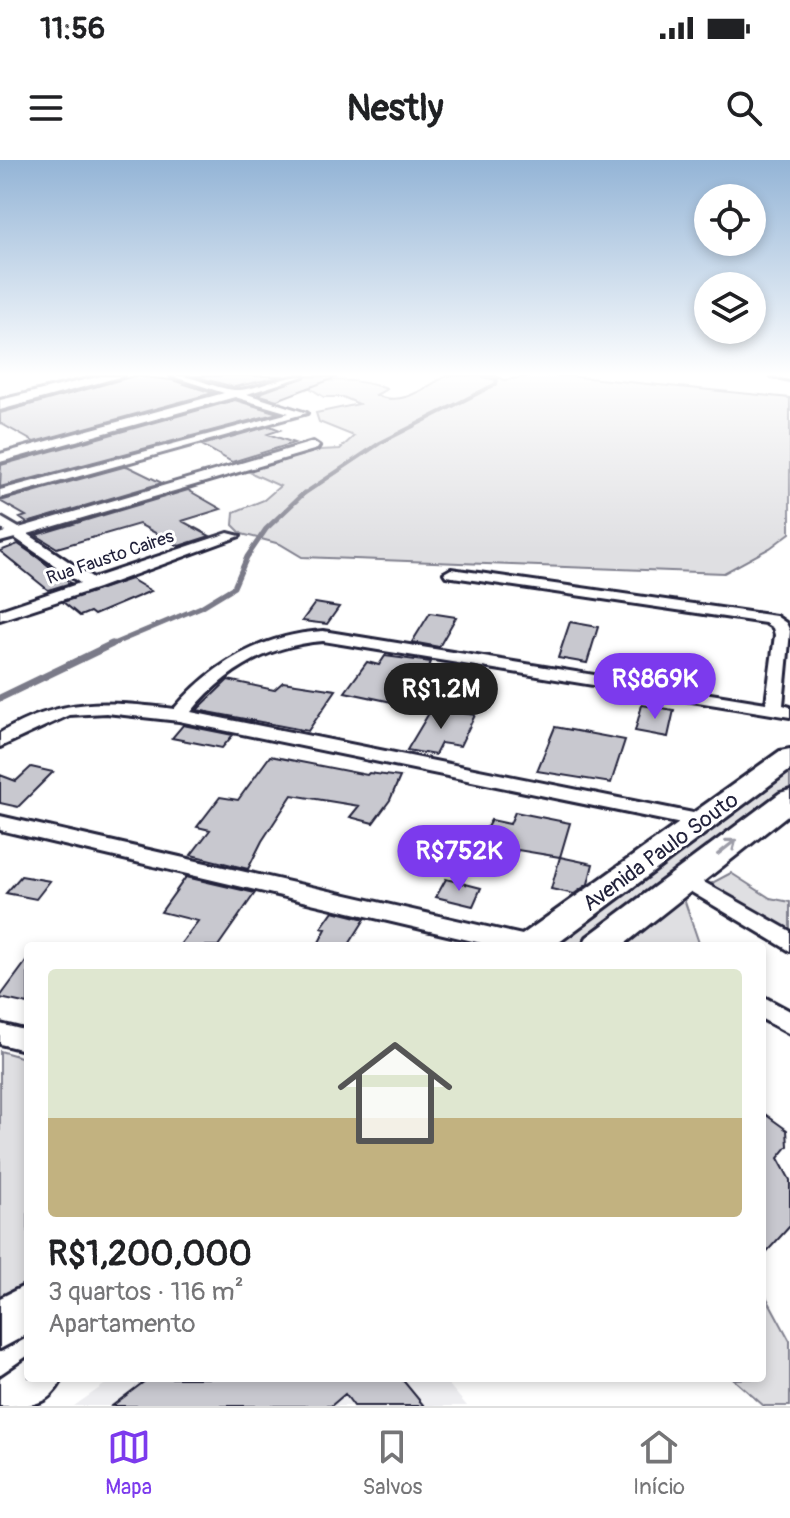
<!DOCTYPE html>
<html lang="pt">
<meta charset="utf-8">
<style>
body{margin:0;font-family:Pangolin,sans-serif;background:#f2f2f2;color:#202124;height:100vh;display:flex;flex-direction:column;font-size:30px;white-space:nowrap}
*{box-sizing:border-box;margin:0}
p{font-size:26px;color:#757577}
.icon{flex:none;width:44px;height:44px;fill:none;stroke:currentColor;stroke-width:2;stroke-linecap:round;stroke-linejoin:round}
.map{position:relative;flex:1;overflow:hidden}
.side{position:absolute;left:24px;top:782px;width:742px;height:440px;display:flex;flex-direction:column;background:#fff;border-radius:8px;box-shadow:0 4px 12px #0003}
.side>*{flex:none}
.controls{position:absolute;left:694px;top:24px;display:grid;gap:16px}
.controls a{display:grid;place-items:center;width:72px;height:72px;border-radius:50%;background:#fff;box-shadow:0 4px 12px #0003;font-size:40px}
.price{position:absolute;translate:-50% -68px;padding:0 18px;border-radius:28px;background:#7c3aed;color:#fff;font-size:26px;line-height:52px;filter:drop-shadow(0 2px 4px #0008)}
.price::after{content:'';position:absolute;left:50%;top:48px;width:24px;height:18px;margin-left:-12px;background:inherit;clip-path:polygon(0 0,100% 0,50% 100%)}
.price.active{background:#222;color:#fff}
ul{padding:0;list-style:none}
li{display:grid;align-content:center;gap:16px;height:424px;padding:0 24px}
li span{display:grid;place-items:center;height:248px;border-radius:8px;color:#555}
li>.icon{margin-inline-start:auto}
span .icon{width:144px;height:144px;fill:#fffc;stroke-width:1}
li b{font-size:34px}
.status{display:flex;justify-content:space-between;align-items:center;height:56px;padding:0 40px;background:#fff;direction:ltr}
.status svg{height:22px;fill:currentColor}
header{display:flex;justify-content:space-between;align-items:center;height:104px;padding:0 24px;background:#fff;font-size:36px;font-weight:700}
.tab-bar{display:flex;justify-content:space-around;align-items:center;height:112px;border-top:2px solid #e0e0e0;background:#fff;font-size:22px;color:#757577}
.tab-bar a{display:grid;justify-items:center;gap:4px}
.tab-bar .active{color:#7c3aed}
.map>svg:first-child{display:block}
.built{fill:#eeeef1}
.green{fill:#dfdfe2;stroke:#80808e;stroke-width:2}
.lines{fill:none;stroke-linecap:round;stroke-linejoin:round}
.stream-far2{stroke:#7a7a88;stroke-width:4}
.stream-far1{stroke:#7a7a88;stroke-width:5}
.stream{stroke:#7a7a88;stroke-width:7}
.building{fill:#c8c8cf;stroke:#22223b;stroke-width:2}
.street-casing{stroke:#22223b;stroke-width:6}
.secondary-casing{stroke:#22223b;stroke-width:6}
.street{fill:#fff;fill-rule:evenodd}
.secondary{fill:#fff;fill-rule:evenodd}
.oneway{stroke:#9c9ca7}
.labels{text-anchor:middle;stroke-width:6;stroke-linejoin:round;paint-order:stroke}
.far-street-label{font-size:18px;fill:#22223b;stroke:#fff}
.street-label{font-size:22px;fill:#22223b;stroke:#fff}
</style>
<div class="status"><b>11:56</b><svg viewBox="0 0 49 12"><path d="M0 12V9h3v3zM5 12V6h3v6zM10 12V3h3v9zM15 12V0h3v12zM26 1h20v11H26zM47 4h2v5h-2z"/></svg></div>
<header><svg class="icon" aria-label="menu" viewBox="0 0 24 24"><path d="M4 6h16M4 12h16M4 18h16"/></svg>Nestly<svg class="icon" aria-label="search" viewBox="0 0 24 24"><circle cx="10" cy="10" r="6"/><path d="M15 15l6 6"/></svg></header>
<div class="map">
<svg width="790" height="1246" viewBox="0 0 790 1246">
<rect width="100%" height="100%" fill="#fff"/>
<filter id="ink" filterUnits="userSpaceOnUse"><feTurbulence type="fractalNoise" baseFrequency=".0125" numOctaves="2"/><feDisplacementMap in="SourceGraphic" scale="16" xChannelSelector="R" yChannelSelector="G"/><feConvolveMatrix kernelMatrix="1 2 1 2 8 2 1 2 1" color-interpolation-filters="sRGB"/></filter>
<g filter="url(#ink)">
<path class="built" d="M114,1218h329l24,28h-393z"/>
<path class="green" d="M446,216h50l9,4 26,-4h37l222,22v135l-20,15 -46,25 -422,-16 -22,-13 -38,-10 -9,-9 1,-13 30,-12 16,-14 -33,-15 73,-21 20,-1 14,-13 -35,-14 -3,-9 43,-9 -16,-7h-19l-22,-14c30,-4 56,-5 85,6l-11,6c26,12 48,-7 70,-19z
M786,611l4,1v17l-207,157h-34z
M731,713l39,25 20,4v29l-80,-47z
M683,736l17,50h-81z
M0,891l28,8v239l-28,19z
M762,1129l28,52v65h-26l-31,-27 29,-1z"/>
<g class="lines">
<path class="stream-far2" d="M302,335l78,-52 116,-59 1,-5 -15,-3"/>
<path class="stream-far1" d="M108,486l93,-39 33,-20 13,-30 19,-28 38,-36"/>
<path class="stream" d="M0,538l112,-54"/>
</g>
<path class="building" d="M134,216l38,4 41,13 -179,49 -34,-19v-10z
M193,216h91l-50,11z
M307,216l30,1 -60,23 -20,-6z
M235,240l43,13 -278,74 1,-22z
M270,266l10,4 -12,4 26,9 -62,19 -30,-17z
M127,306l35,17 -135,40 -7,-5 6,-2 -26,-15z
M188,330l33,19 -39,12 28,15 -31,10 -40,-22 -82,24 -21,-13z
M18,384l19,13 34,26 -23,7 -48,-39z
M131,419l20,12 -57,24 -4,-3 -10,4 -17,-14z
M315,443l24,4 -12,17 -25,-3z
M430,453l26,4 -17,30 -27,-5z
M570,462l28,5 -11,36 -29,-5z
M385,496l46,6 -20,44 -66,-14 22,-30 12,3z
M228,520l46,10 9,-8 53,8 -28,41 -111,-21z
M642,545l32,5 -6,27 -33,-6z
M432,548l43,7 -15,31 -19,-3 -6,12 -28,-5z
M183,565l50,10 -11,13 -50,-10z
M555,567l70,13 -14,43 -74,-12z
M270,596l97,19 2,-2 31,4 -10,23 -17,23 -23,-6 9,-11 -67,-11 -30,46 -14,28 -57,-14 19,-25 -13,-3 23,-30 18,3z
M31,607l22,5 -35,35 -18,-4v-28l16,6z
M515,652l55,11 -10,34 -42,-7 -5,8 -39,-8 17,-30 19,4z
M560,697l33,7 -5,20 -14,10 -23,-5z
M21,716l29,5 -14,18 -30,-6z
M186,717l69,16 -37,53h-39l19,-25 -37,-9z
M446,719l35,9 -8,18 -37,-9z
M333,751l32,8 -17,27h-31l9,-17 -5,-1z
M28,799v45l-28,-6v-1z
M762,952l25,18 1,16 -10,12 12,22v46l-28,31z
M149,1218h252l23,28h-70l-9,-12 -14,12h-219z"/>
<g class="lines">
<g class="street-casing">
<path id="street" d="M171,216c22,-2 41,12 63,14 20,1 46,-14 70,-14l-57,18 60,19 -307,85v-8l289,-77 -54,-16 -235,65v-8l224,-61z
M771,216h19v4z
M313,282l6,4 -2,3 -289,85 65,44 135,-45 12,3 -142,52 -98,32v-10l80,-27 -65,-45 -15,4v-8l6,-2 -6,-5v-10l19,11z
M451,409l325,47 10,7 4,8 -7,74 7,2v10l-467,-76c-54,4 -98,29 -132,71l517,104 3,5 -10,7 -522,-107 -73,-8 -37,2 -69,32v-14c62,-36 106,-32 174,-24 40,-47 88,-74 149,-78l443,72 9,-68 -2,-7 -8,-5 -319,-47 -2,-3z
M0,656l531,121 8,3 4,6h-49l-494,-116z
M686,712l104,59v20l-112,-67 -3,-5 3,-5z
M762,836l28,15v23l-28,-15z
M0,864l28,7v20l-28,-7z"/>
</g>
<g class="secondary-casing">
<path id="secondary" d="M101,216h22l-123,34v-10z
M790,589v21l-236,176h-40l5,-9 261,-186z
M790,630v23l-168,133h-40l5,-9 193,-144z
M28,1124v50l-28,15v-51z
M28,1199v19h35c-14,28 -30,28 -63,28v-28z"/>
</g>
<use href="#street" class="street"/>
<use href="#secondary" class="secondary"/>
</g>
<defs><path id="oneway-shaft" d="M-6 0H5M1.5-3L5.5 0L1.5 3" fill="none" stroke-width="1.6" stroke-linecap="round" stroke-linejoin="round" transform="scale(2)"/></defs>
<use class="oneway" href="#oneway-shaft" transform="translate(727 687) rotate(-38)"/>
</g>
<linearGradient id="sky" x2="0" y2="1"><stop stop-color="#93b4d6"/><stop offset="0.55" stop-color="#fff"/><stop offset="1" stop-color="#fff" stop-opacity="0"/></linearGradient>
<rect width="790" height="390" fill="url(#sky)"/>
<g class="labels">
<g class="far-street-label">
<text transform="translate(110 397) rotate(-19)" y="6">Rua Fausto Caires</text>
</g>
<g class="street-label">
<text transform="translate(660 691) rotate(-36)" y="8">Avenida Paulo Souto</text>
</g>
</g>
</svg>
<div class="controls">
<a><svg class="icon" aria-label="locate" viewBox="0 0 24 24"><circle cx="12" cy="12" r="6"/><path d="M12 2v4M12 18v4M2 12h4M18 12h4"/></svg></a>
<a><svg class="icon" aria-label="layers" viewBox="0 0 24 24"><path d="M12 4l9 5-9 5-9-5zM3 14l9 5 9-5"/></svg></a>
</div>
<b class="price" style="left:655px;top:561px">R$869K</b>
<b class="price active" style="left:441px;top:571px">R$1.2M</b>
<b class="price" style="left:459px;top:733px">R$752K</b>
<section class="side">
<ul>
<li><span style="background:linear-gradient(#dfe7d0 60%,#c2b280 0)"><svg class="icon" aria-label="home" viewBox="0 0 24 24"><path d="M3 11l9-7 9 7M6 9v11h12V9"/></svg></span><div><b>R$1,200,000</b><p>3 quartos · 116 m²</p><p>Apartamento</p></div></li>
</ul>
</section>
</div>
<nav class="tab-bar">
<a class="active"><svg class="icon" aria-label="map" viewBox="0 0 24 24"><path d="M3 6l6-2 6 2 6-2v14l-6 2-6-2-6 2zM9 4v14M15 6v14"/></svg>Mapa</a>
<a><svg class="icon" aria-label="saved" viewBox="0 0 24 24"><path d="M7 4h10v16l-5-4-5 4z"/></svg>Salvos</a>
<a><svg class="icon" aria-label="home" viewBox="0 0 24 24"><path d="M3 11l9-7 9 7M6 9v11h12V9"/></svg>Início</a>
</nav>
